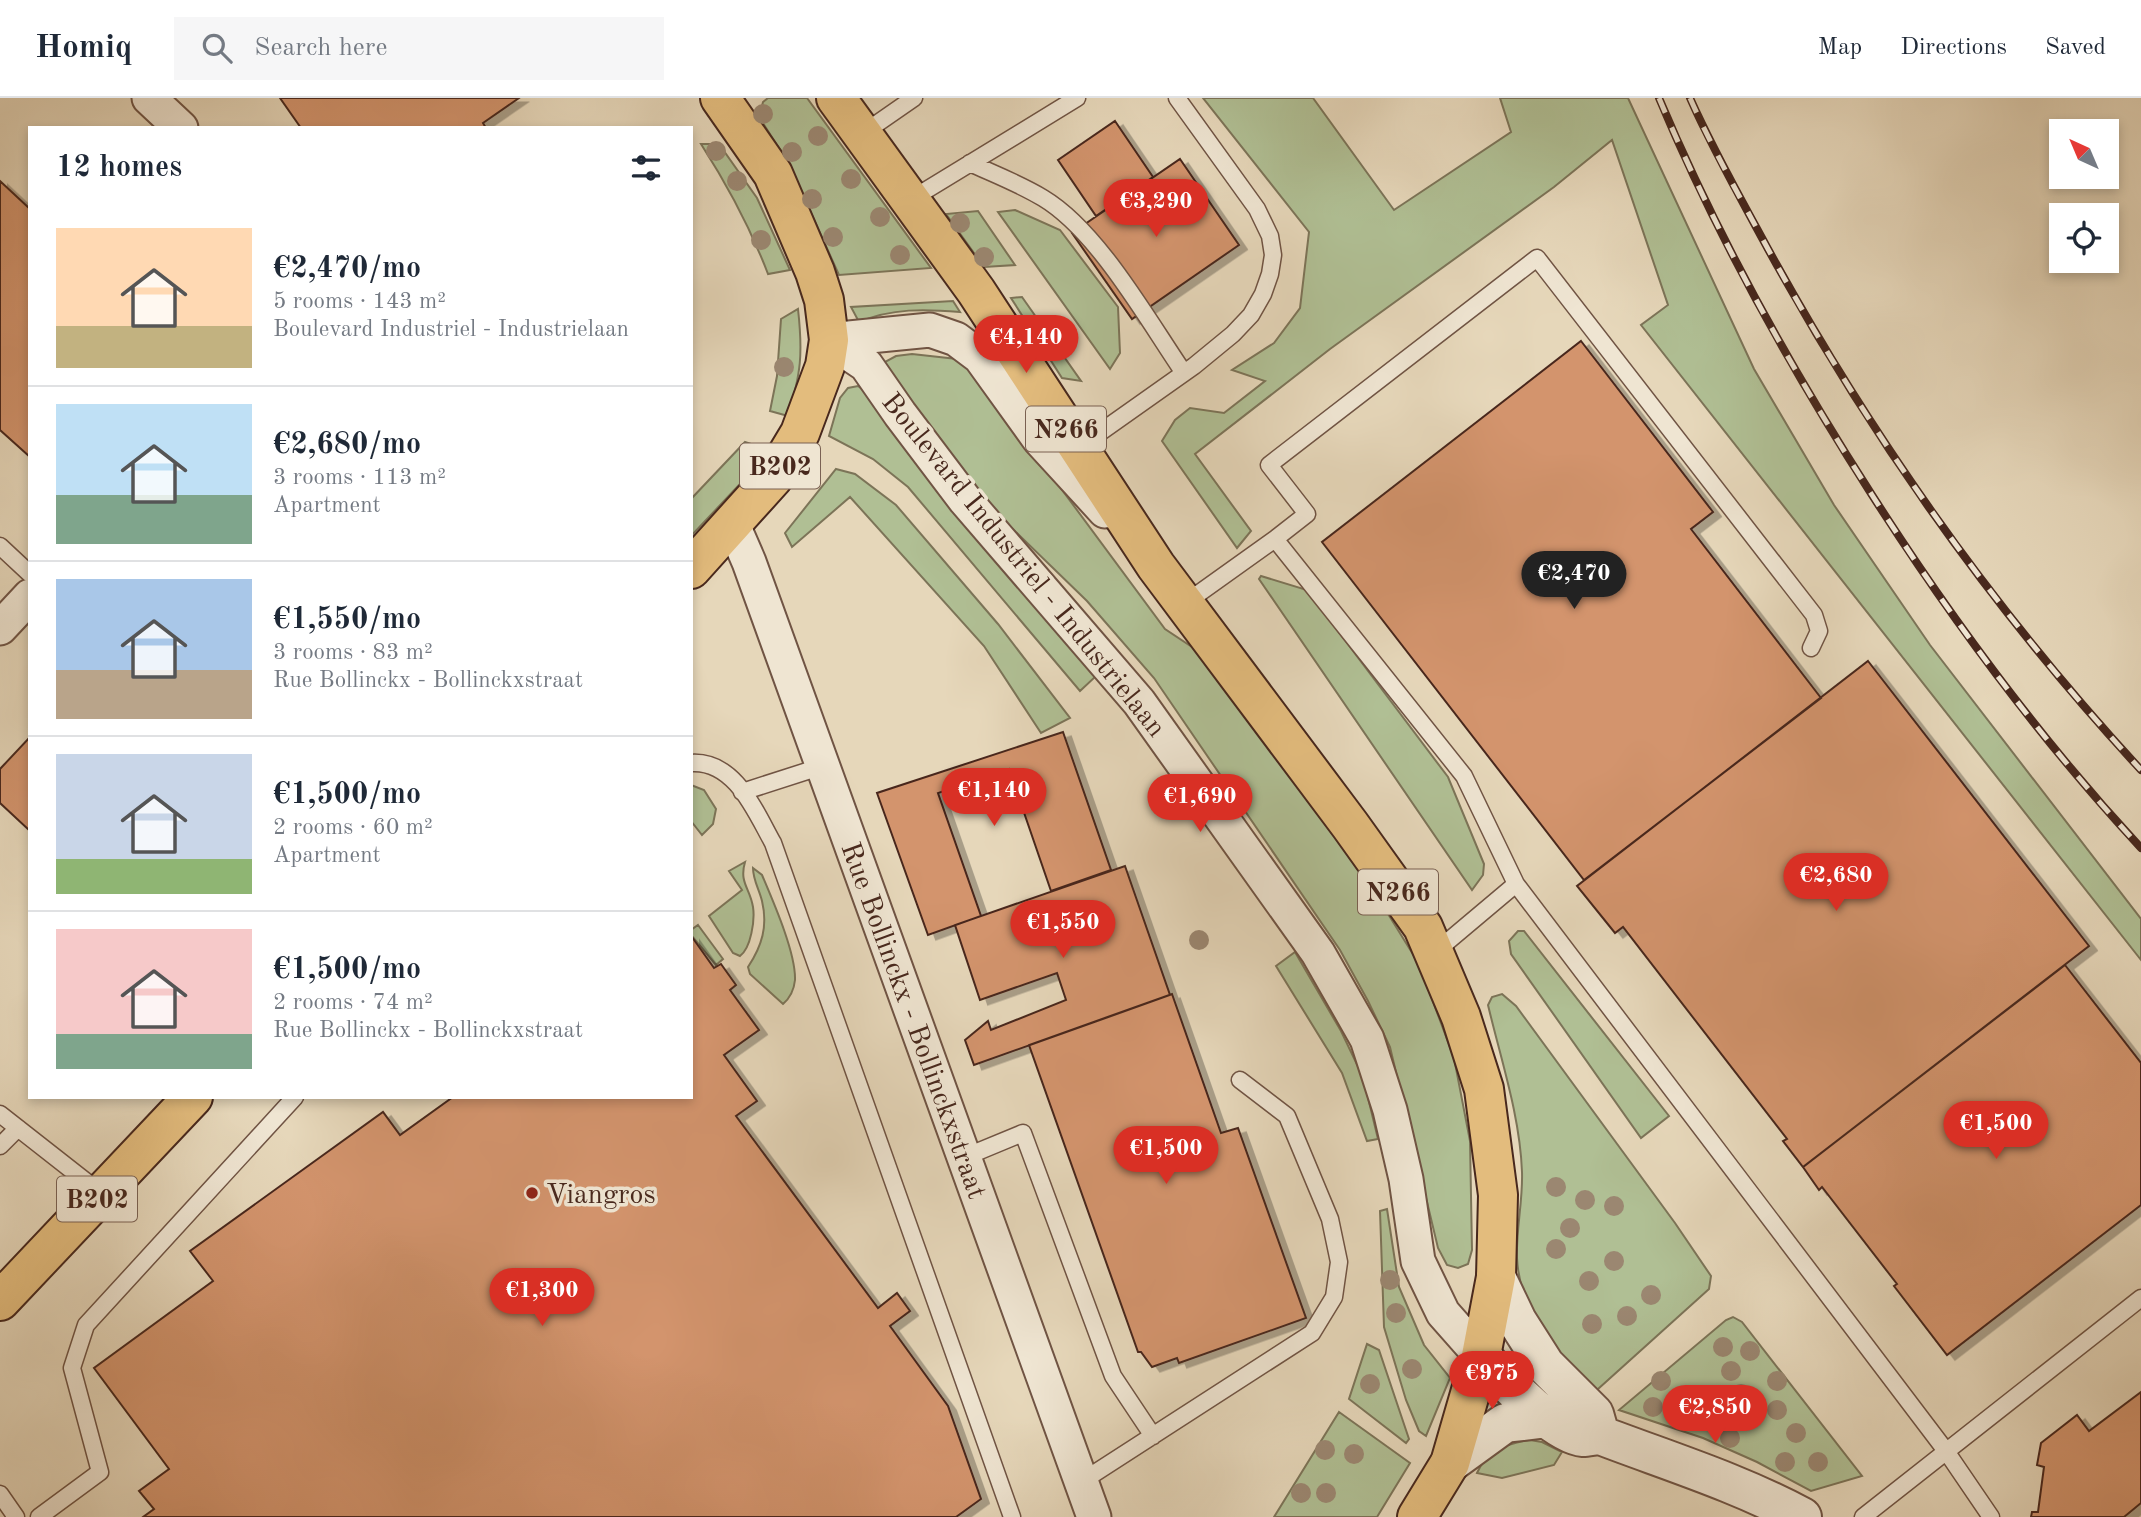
<!DOCTYPE html>
<meta charset="utf-8">
<style>
body{margin:0;font-family:"Old Standard TT",serif;background:#f6f6f7;color:#1f2937;height:100vh;display:flex;flex-direction:column;font-size:26px;white-space:nowrap}
*{box-sizing:border-box;margin:0}
p{font-size:23px;color:#747a83}
.icon{flex:none;width:38px;height:38px;fill:none;stroke:currentColor;stroke-width:2;stroke-linecap:round;stroke-linejoin:round}
.map{position:relative;flex:1;overflow:hidden}
.side{position:absolute;left:28px;top:28px;width:665px;height:973px;display:flex;flex-direction:column;background:#fff;border-radius:0px;box-shadow:0 4px 10px #0003}
.side>*{flex:none}
.needle{width:46px;rotate:316deg}
.buttons{position:absolute;left:2049px;top:21px;display:grid;gap:14px}
.buttons a{display:grid;place-items:center;width:70px;height:70px;border-radius:0px;background:#fff;box-shadow:0 4px 10px #0003;font-size:35px}
.price{position:absolute;translate:-50% -60px;padding:0 16px;border-radius:24px;background:#d93025;color:#fff;font-size:23px;line-height:46px;filter:drop-shadow(0 2px 4px #0008)}
.price::after{content:'';position:absolute;left:50%;top:42px;width:21px;height:16px;margin-left:-10px;background:inherit;clip-path:polygon(0 0,100% 0,50% 100%)}
.price.active{background:#222;color:#fff}
ul{padding:0;list-style:none}
li{display:flex;align-items:center;gap:21px;height:175px;padding:0 28px}
li+li{border-top:2px solid #e0e1e3}
li span{display:grid;place-items:center;flex:none;width:196px;height:140px;border-radius:0px;color:#555}
li>.icon{margin-inline-start:auto}
span .icon{width:84px;height:84px;fill:#fffc;stroke-width:1}
li b{font-size:30px}
h2{display:flex;justify-content:space-between;align-items:center;height:84px;padding:0 28px;font-size:30px}
header{display:flex;align-items:center;gap:42px;box-sizing:border-box;height:98px;padding:0 35px;background:#fff;border-bottom:2px solid #e0e1e3}
header strong{font-size:33px}
nav{display:flex;gap:38px;margin-inline-start:auto;font-size:24px}
.search{width:490px;height:63px;background:#f6f6f7;display:flex;align-items:center;gap:18px;box-sizing:border-box;padding:0 24px;border-radius:0px;color:#747a83;font-size:26px}
.map>svg:first-child{display:block}
.green{fill:#b0bf94;stroke:#7c7458;stroke-width:2}
.building{fill:#d3946d;stroke:#48281d;stroke-width:2;filter:url(#shadow)}
.lines{fill:none;stroke-linecap:round;stroke-linejoin:round}
.service-casing{stroke:#705444;stroke-width:19}
.minor-casing{stroke:#705444;stroke-width:37}
.tertiary-casing{stroke:#705444;stroke-width:42}
.trunk-casing{stroke:#48281d;stroke-width:42}
.service{stroke:#efe5d2;stroke-width:16}
.minor{stroke:#efe5d2;stroke-width:33}
.tertiary{stroke:#efe5d2;stroke-width:38}
.trunk{stroke:#e3bc7d;stroke-width:38}
.rail-casing{stroke:#48281d;stroke-width:8}
.rail{stroke:#efe5d2;stroke-width:5;stroke-dasharray:16;stroke-linecap:butt}
.tree{fill:#9b8771}
.poi-dot{fill:#8f2418;stroke:#efe5d2;stroke-width:2.5}
.labels{text-anchor:middle;stroke-width:7;stroke-linejoin:round;paint-order:stroke}
.shield{fill:#efe5d2;stroke:#7a6153;stroke-width:2}
.shield-label{font-size:26px;font-weight:bold;fill:#48281d}
.street-label{font-size:28px;fill:#48281d;stroke:#efe5d2}
.poi-label{font-size:28px;fill:#48281d;stroke:#efe5d2;text-anchor:start}
</style>
<header>
<strong>Homiq</strong>
<div class="search"><svg class="icon" aria-label="search" viewBox="0 0 24 24"><circle cx="10" cy="10" r="6"/><path d="M15 15l6 6"/></svg>Search here</div>
<nav><a>Map</a><a>Directions</a><a>Saved</a></nav>
</header>
<div class="map">
<svg width="2141" height="1419" viewBox="0 0 2141 1419">
<defs>
<filter id="shadow"><feDropShadow dx="8" dy="4.5" stdDeviation="0" flood-color="#0004"/></filter>
</defs>
<rect width="100%" height="100%" fill="#e6d7ba"/>
<filter id="stains"><feTurbulence type="fractalNoise" baseFrequency=".00286" numOctaves="4"/><feColorMatrix values="0 0 0 0 .2 0 0 0 0 .09 0 0 0 0 .02 0 0 0 .5 -.17"/></filter>
<radialGradient id="worn" r=".72"><stop offset=".6" stop-color="#630" stop-opacity="0"/><stop offset="1" stop-color="#630" stop-opacity=".3"/></radialGradient>
<path class="green" d="M768,0h39l124,170 -92,7 -50,-111 -30,-47 4,-15z
M1203,0h110l81,112 117,-78 -11,-34h128l126,271 80,136 96,140 211,274v41l-500,-635 27,-20 -56,-165 -58,47 -224,162 -135,105 56,77 -14,17 -75,-107 13,-21 15,-12 34,5 41,-32 -33,-11 42,-27 26,-35 9,-76z
M701,46h18l38,54 33,72 -22,4c-18,-47 -40,-88 -67,-130z
M1015,112l45,20 58,77 2,46 -10,16 -112,-157z
M978,113l37,54 -31,2 -38,-53z
M1022,199l59,84 -19,-3 -51,-80z
M953,203l7,11c-35,-3 -68,-4 -101,10l-8,-15z
M798,211c5,45 3,64 -10,107l-18,-5 7,-35 4,-57z
M912,256l45,5 23,20 185,250 33,22 174,237 47,76 35,94 16,83 2,109 -4,14 -10,4 -11,-3 -9,-17 -48,-201 -22,-46 -28,-51 -186,-272 -67,-77 -98,-95 -106,-143 13,-7z
M858,288l12,9 225,282 -15,14 -172,-204 -35,-28 -44,-23 11,-38 8,-10z
M745,344l24,8 -14,18 -64,68v-37z
M836,371l19,5 41,31 102,119 72,94 -29,15 -57,-87 -134,-149 -58,50 -7,-14z
M1261,478l46,14 141,187 36,87 -1,11 -11,15 -213,-311z
M691,687l13,5 12,19 -3,15 -11,11 -11,-14z
M745,764c-6,21 5,26 8,45 2,13 -2,41 -13,49l-7,-3 -24,-37 33,-26 -13,-19z
M753,770l9,7c11,26 34,78 33,105 -1,10 -5,18 -12,24l-33,-30 -2,-7c14,-21 20,-41 14,-66 -3,-12 -9,-21 -9,-33z
M698,827l25,34 -7,6 -25,-30v-5z
M1518,833h6l145,185 -28,22 -130,-184 -2,-13z
M1295,854l46,79 22,46 15,62 -11,2 -25,-68 -66,-107z
M1502,896l14,12 159,217 36,53 -2,13 -111,100 -9,1c-35,-40 -69,-75 -72,-132 -1,-29 6,-57 5,-86 -2,-56 -21,-112 -34,-167l4,-8z
M1387,1111l12,78 25,58 26,33 -24,58 -7,-5 -13,-31 -22,-73 -4,-116z
M1733,1219l9,5 120,154 -51,15 -54,-29 -54,-24 -84,-28 107,-90z
M1367,1246l12,6 30,89 -3,4 -57,-44z
M1339,1314l71,51 -33,54h-103z
M1530,1342l12,2 20,10 -8,13 -52,13 -25,-5c9,-21 31,-30 53,-33z"/>
<path class="building" d="M280,0h239l-36,25 3,5h-185z
M1115,23l38,56 -57,39 -38,-56z
M1180,61l59,86 -107,74 -60,-86z
M0,83l30,28v248l-30,-27z
M1581,243l132,171 -22,17 130,169 -237,182 -262,-338z
M1868,563l221,285 -286,221 -20,-26 4,-2 -164,-212 -8,6 -38,-47z
M1063,634l48,138 -60,21 -42,-122 -71,24 43,123 -53,19 -51,-142z
M30,639v94l-30,-28v-34z
M1125,768l45,129 -196,70 -9,-25 23,-19 3,9 75,-30 -9,-27 -77,27 -25,-75z
M692,839l22,31 7,-4 15,21 -6,5 29,40 -35,25 33,46 -21,15 142,192 19,-15 13,18 -20,15 58,80 33,93 -25,18h-813l11,-8 -15,-18 30,-22 -75,-101 119,-87 -23,-30 193,-139 17,23 53,-38h238z
M2065,867l76,98v142l-194,150 -53,-69 3,-2 -75,-97 -3,3 -16,-23z
M1172,896l49,139 17,-5 68,190 -127,45 -2,-5 -25,9 -11,-15h-3l-109,-307z
M2141,1294v111l-17,14h-93l1,-5h6l6,-45 -7,-2 4,-22 36,-28 12,16z"/>
<g class="lines">
<g class="service-casing">
<path id="service" d="M862,36l52,-36
M970,65c24,11 50,21 73,35 55,33 104,121 141,175
M910,102l167,-102
M1078,350l116,-82 39,-32 18,-19 12,-21 7,-20 3,-19 -3,-19 -13,-27 -80,-111
M1275,441l32,-25 -38,-49 268,-207 277,357 5,16 -8,17
M0,448l30,28
M1184,506l91,-65 189,237 52,108
M691,665c44,-3 64,48 82,80l239,674
M742,694l81,-26
M1434,855l82,-69 430,567 45,66
M0,1016l102,80
M0,1048l18,-18
M965,1059l58,-24 90,243 40,60
M1081,1384l231,-149 22,-36 5,-35 -9,-43 -43,-103 -47,-36
M0,1396l16,23
M39,1419l61,-45 -28,-104 14,-43 209,-228
M1863,1419l278,-219"/>
</g>
<g class="minor-casing">
<path id="minor" d="M149,0l32,30
M829,242l37,25 34,49 65,86 174,202 179,251 49,86 23,71 16,69 12,82 25,52 38,43
M829,242l101,-10 26,9 24,18 59,82 66,72
M733,427l16,37 345,955
M0,530l30,-32"/>
</g>
<g class="tertiary-casing">
<path id="tertiary" d="M1496,1179l21,44 28,44 49,49 6,21
M1481,1258c20,21 74,79 102,81 5,0 12,-2 17,-2 68,26 137,47 202,82
M1450,1365l55,-40 43,-5"/>
</g>
<g class="trunk-casing">
<path id="trunk" d="M836,0l140,193 180,275 194,259 73,102 38,90 23,72 14,106 -2,82 -15,79 -31,107 -33,54
M691,471l82,-91 27,-45 25,-67 4,-26 -5,-40 -9,-28 -42,-98 -53,-76
M0,1203l193,-204"/>
</g>
<use href="#service" class="service"/>
<use href="#minor" class="minor"/>
<use href="#tertiary" class="tertiary"/>
<use href="#trunk" class="trunk"/>
<g class="rail-casing">
<path id="rail" d="M1659,0c58,138 132,271 213,397 80,125 168,244 269,353
M1690,0c23,52 51,101 78,151 103,188 228,364 373,521"/>
</g>
<use href="#rail" class="rail"/>
</g>
<g class="tree">
<circle cx="763" cy="16" r="10"/>
<circle cx="818" cy="38" r="10"/>
<circle cx="716" cy="53" r="10"/>
<circle cx="792" cy="54" r="10"/>
<circle cx="851" cy="81" r="10"/>
<circle cx="737" cy="83" r="10"/>
<circle cx="812" cy="101" r="10"/>
<circle cx="880" cy="119" r="10"/>
<circle cx="960" cy="125" r="10"/>
<circle cx="833" cy="139" r="10"/>
<circle cx="761" cy="142" r="10"/>
<circle cx="900" cy="157" r="10"/>
<circle cx="984" cy="159" r="10"/>
<circle cx="784" cy="269" r="10"/>
<circle cx="1199" cy="842" r="10"/>
<circle cx="1556" cy="1089" r="10"/>
<circle cx="1585" cy="1102" r="10"/>
<circle cx="1614" cy="1108" r="10"/>
<circle cx="1570" cy="1130" r="10"/>
<circle cx="1556" cy="1151" r="10"/>
<circle cx="1614" cy="1163" r="10"/>
<circle cx="1390" cy="1182" r="10"/>
<circle cx="1589" cy="1183" r="10"/>
<circle cx="1651" cy="1197" r="10"/>
<circle cx="1396" cy="1215" r="10"/>
<circle cx="1627" cy="1218" r="10"/>
<circle cx="1592" cy="1226" r="10"/>
<circle cx="1723" cy="1249" r="10"/>
<circle cx="1750" cy="1253" r="10"/>
<circle cx="1412" cy="1271" r="10"/>
<circle cx="1731" cy="1273" r="10"/>
<circle cx="1661" cy="1283" r="10"/>
<circle cx="1777" cy="1283" r="10"/>
<circle cx="1370" cy="1286" r="10"/>
<circle cx="1741" cy="1296" r="10"/>
<circle cx="1653" cy="1309" r="10"/>
<circle cx="1704" cy="1309" r="10"/>
<circle cx="1777" cy="1312" r="10"/>
<circle cx="1743" cy="1321" r="10"/>
<circle cx="1687" cy="1322" r="10"/>
<circle cx="1796" cy="1335" r="10"/>
<circle cx="1730" cy="1340" r="10"/>
<circle cx="1325" cy="1352" r="10"/>
<circle cx="1354" cy="1356" r="10"/>
<circle cx="1785" cy="1364" r="10"/>
<circle cx="1818" cy="1364" r="10"/>
<circle cx="1301" cy="1395" r="10"/>
<circle cx="1326" cy="1395" r="10"/>
</g>
<circle class="poi-dot" cx="532" cy="1095" r="7"/>
<g class="labels">
<g class="shield">
<rect x="1026" y="308.5" width="80" height="45" rx="5"/>
<rect x="740" y="345.5" width="80" height="45" rx="5"/>
<rect x="1358" y="771.5" width="80" height="45" rx="5"/>
<rect x="57" y="1078.5" width="80" height="45" rx="5"/>
</g>
<g class="shield-label">
<text x="1066" y="340">N266</text>
<text x="780" y="377">B202</text>
<text x="1398" y="803">N266</text>
<text x="97" y="1110">B202</text>
</g>
<g class="street-label">
<text transform="translate(1025 466) rotate(51)" y="10">Boulevard Industriel - Industrielaan</text>
<text transform="translate(915 922) rotate(70)" y="10">Rue Bollinckx - Bollinckxstraat</text>
</g>
<g class="poi-label">
<text x="546" y="1105">Viangros</text>
</g>
</g>
<rect width="100%" height="100%" filter="url(#stains)"/>
<rect width="100%" height="100%" fill="url(#worn)"/>
</svg>
<div class="buttons">
<a><svg class="needle" viewBox="-14 -14 28 28"><path d="M0-13l5 13h-10z" fill="#e53935"/><path d="M0 13l5-13h-10z" fill="#747a83"/></svg></a>
<a><svg class="icon" aria-label="locate" viewBox="0 0 24 24"><circle cx="12" cy="12" r="6"/><path d="M12 2v4M12 18v4M2 12h4M18 12h4"/></svg></a>
</div>
<b class="price" style="left:1156px;top:141px">€3,290</b>
<b class="price" style="left:1026px;top:277px">€4,140</b>
<b class="price active" style="left:1574px;top:513px">€2,470</b>
<b class="price" style="left:994px;top:730px">€1,140</b>
<b class="price" style="left:1200px;top:736px">€1,690</b>
<b class="price" style="left:1836px;top:815px">€2,680</b>
<b class="price" style="left:1063px;top:862px">€1,550</b>
<b class="price" style="left:1996px;top:1063px">€1,500</b>
<b class="price" style="left:1166px;top:1088px">€1,500</b>
<b class="price" style="left:542px;top:1230px">€1,300</b>
<b class="price" style="left:1492px;top:1313px">€975</b>
<b class="price" style="left:1715px;top:1347px">€2,850</b>
<section class="side">
<h2>12 homes<svg class="icon" aria-label="filters" viewBox="0 0 24 24"><path d="M4 7h16M4 17h16"/><circle cx="9" cy="7" r="2"/><circle cx="15" cy="17" r="2"/></svg></h2>
<ul>
<li><span style="background:linear-gradient(#ffd9b3 70%,#c2b280 0)"><svg class="icon" aria-label="home" viewBox="0 0 24 24"><path d="M3 11l9-7 9 7M6 9v11h12V9"/></svg></span><div><b>€2,470/mo</b><p>5 rooms · 143 m²</p><p>Boulevard Industriel - Industrielaan</p></div></li>
<li><span style="background:linear-gradient(#bfe0f5 65%,#7fa58c 0)"><svg class="icon" aria-label="home" viewBox="0 0 24 24"><path d="M3 11l9-7 9 7M6 9v11h12V9"/></svg></span><div><b>€2,680/mo</b><p>3 rooms · 113 m²</p><p>Apartment</p></div></li>
<li><span style="background:linear-gradient(#a9c7e8 65%,#b9a48a 0)"><svg class="icon" aria-label="home" viewBox="0 0 24 24"><path d="M3 11l9-7 9 7M6 9v11h12V9"/></svg></span><div><b>€1,550/mo</b><p>3 rooms · 83 m²</p><p>Rue Bollinckx - Bollinckxstraat</p></div></li>
<li><span style="background:linear-gradient(#c9d6e8 75%,#8fb573 0)"><svg class="icon" aria-label="home" viewBox="0 0 24 24"><path d="M3 11l9-7 9 7M6 9v11h12V9"/></svg></span><div><b>€1,500/mo</b><p>2 rooms · 60 m²</p><p>Apartment</p></div></li>
<li><span style="background:linear-gradient(#f6c9c9 75%,#7fa58c 0)"><svg class="icon" aria-label="home" viewBox="0 0 24 24"><path d="M3 11l9-7 9 7M6 9v11h12V9"/></svg></span><div><b>€1,500/mo</b><p>2 rooms · 74 m²</p><p>Rue Bollinckx - Bollinckxstraat</p></div></li>
</ul>
</section>
</div>
